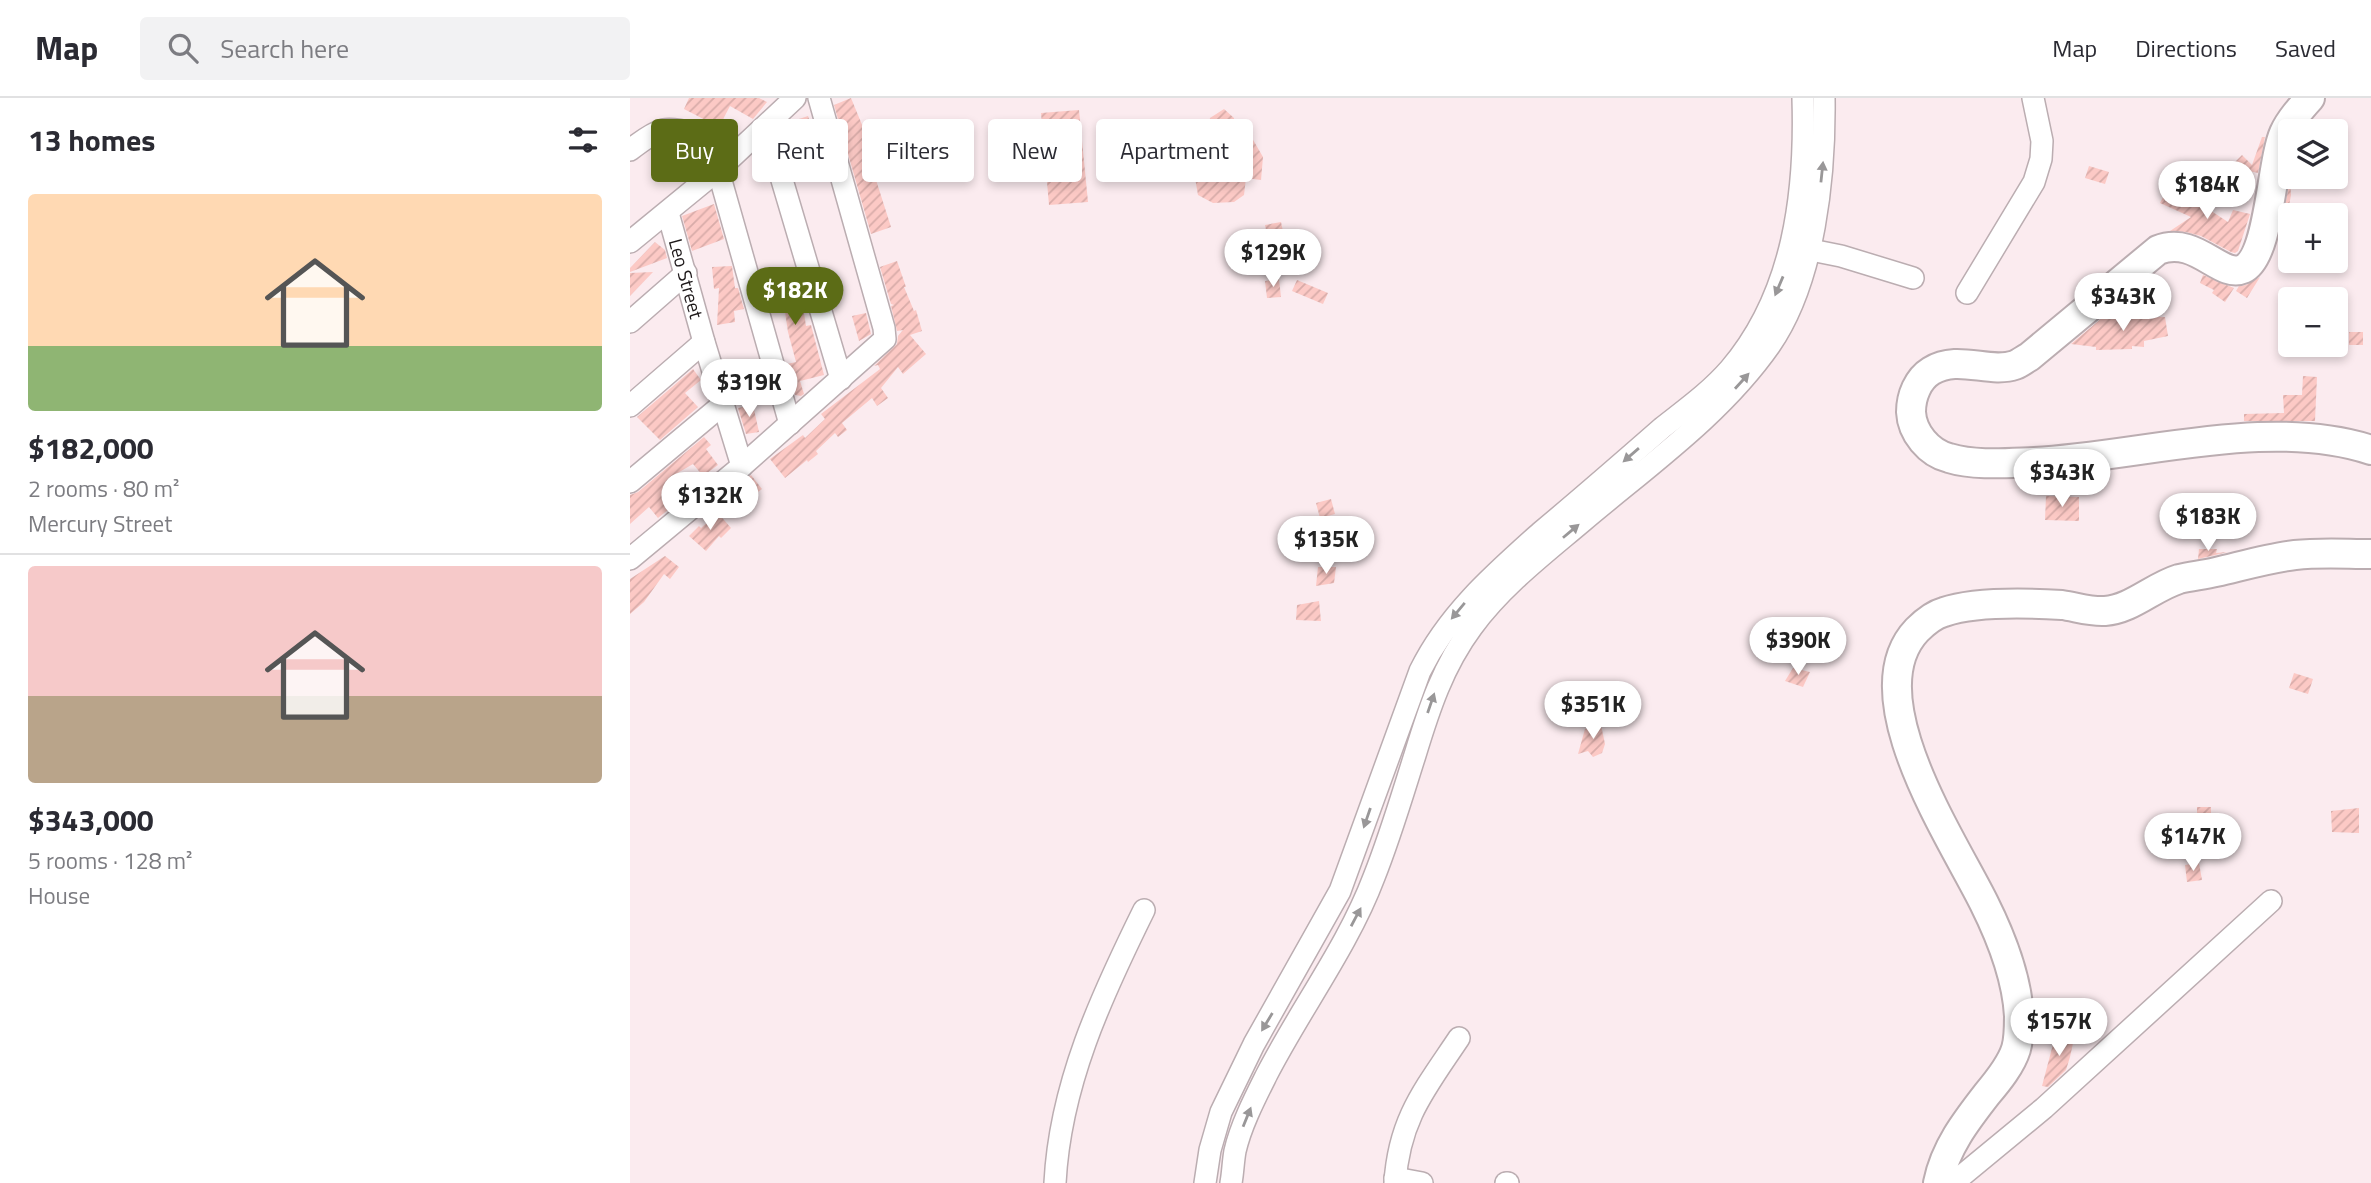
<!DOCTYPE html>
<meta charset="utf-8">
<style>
body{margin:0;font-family:"Titillium Web",sans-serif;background:#f2f2f3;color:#2b2b33;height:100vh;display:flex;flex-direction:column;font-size:26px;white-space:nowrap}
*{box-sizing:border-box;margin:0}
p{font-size:23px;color:#7c7c81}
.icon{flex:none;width:38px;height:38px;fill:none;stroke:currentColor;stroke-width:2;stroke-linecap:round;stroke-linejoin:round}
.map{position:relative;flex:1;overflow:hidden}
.sheet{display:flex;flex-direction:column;background:#fff;width:630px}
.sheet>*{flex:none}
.banner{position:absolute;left:21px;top:21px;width:665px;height:63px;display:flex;gap:14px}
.buttons{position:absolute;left:1648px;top:21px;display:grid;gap:14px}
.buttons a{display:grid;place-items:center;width:70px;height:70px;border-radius:7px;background:#fff;box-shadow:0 4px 10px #0003;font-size:35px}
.price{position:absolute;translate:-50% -60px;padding:0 16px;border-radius:24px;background:#fff;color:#222;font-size:23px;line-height:46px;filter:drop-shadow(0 2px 4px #0008)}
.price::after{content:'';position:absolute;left:50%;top:42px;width:21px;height:16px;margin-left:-10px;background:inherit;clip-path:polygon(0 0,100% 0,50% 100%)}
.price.active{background:#5c6c16;color:#fff}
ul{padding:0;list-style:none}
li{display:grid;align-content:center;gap:14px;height:371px;padding:0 28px}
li+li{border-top:2px solid #e1e1e2}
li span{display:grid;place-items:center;height:217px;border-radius:7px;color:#555}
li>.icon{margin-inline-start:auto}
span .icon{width:126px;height:126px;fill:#fffc;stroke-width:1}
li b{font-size:30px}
h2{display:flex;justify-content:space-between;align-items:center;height:84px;padding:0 28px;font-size:30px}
.chip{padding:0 24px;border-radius:7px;background:#fff;box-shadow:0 4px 10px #0003;font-size:24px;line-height:63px}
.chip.active{background:#5c6c16;color:#fff}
header{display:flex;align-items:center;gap:42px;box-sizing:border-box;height:98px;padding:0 35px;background:#fff;border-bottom:2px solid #e1e1e2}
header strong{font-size:33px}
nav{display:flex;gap:38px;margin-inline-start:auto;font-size:24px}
.search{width:490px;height:63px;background:#f2f2f3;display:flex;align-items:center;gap:18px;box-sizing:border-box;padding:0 24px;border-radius:7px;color:#7c7c81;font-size:26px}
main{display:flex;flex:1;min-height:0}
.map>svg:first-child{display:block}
.building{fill:url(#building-hatch)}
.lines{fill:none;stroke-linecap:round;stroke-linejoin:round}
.minor-casing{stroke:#bbadb1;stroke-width:24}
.major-casing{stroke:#bbadb1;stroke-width:32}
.minor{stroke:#fff;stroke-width:21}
.major{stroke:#fff;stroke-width:28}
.oneway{fill:#999798}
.labels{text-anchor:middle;stroke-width:5;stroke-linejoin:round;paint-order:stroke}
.street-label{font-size:19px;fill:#1d1819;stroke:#fbebef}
</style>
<header>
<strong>Map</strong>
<div class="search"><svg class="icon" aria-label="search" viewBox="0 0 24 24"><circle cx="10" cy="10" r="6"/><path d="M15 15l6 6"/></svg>Search here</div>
<nav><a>Map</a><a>Directions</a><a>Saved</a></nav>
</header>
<main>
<section class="sheet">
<h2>13 homes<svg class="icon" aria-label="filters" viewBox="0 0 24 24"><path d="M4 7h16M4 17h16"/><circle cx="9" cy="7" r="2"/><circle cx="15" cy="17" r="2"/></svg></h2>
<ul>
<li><span style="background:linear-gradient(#ffd9b3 70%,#8fb573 0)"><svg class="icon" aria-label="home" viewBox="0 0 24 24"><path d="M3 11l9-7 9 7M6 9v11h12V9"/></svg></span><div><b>$182,000</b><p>2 rooms · 80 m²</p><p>Mercury Street</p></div></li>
<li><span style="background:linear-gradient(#f6c9c9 60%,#b9a48a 0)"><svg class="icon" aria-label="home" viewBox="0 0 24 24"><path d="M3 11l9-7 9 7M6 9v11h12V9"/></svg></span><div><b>$343,000</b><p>5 rooms · 128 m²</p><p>House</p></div></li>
</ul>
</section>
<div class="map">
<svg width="1741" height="1085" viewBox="0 0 1741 1085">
<defs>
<pattern id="building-hatch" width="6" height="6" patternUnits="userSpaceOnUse" patternTransform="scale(1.75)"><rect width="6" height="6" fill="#fcc9c5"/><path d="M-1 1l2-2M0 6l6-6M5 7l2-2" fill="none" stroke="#d8aca9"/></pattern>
</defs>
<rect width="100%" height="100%" fill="#fbebef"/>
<path class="building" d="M59,0h70l8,4 -14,17 -23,-13 -11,21 -35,-18z
M221,0l14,34 4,-1 5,29 -4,1 21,66 -20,7 -37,-129z
M594,11l10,9v7l18,13 11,19 -2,23 -15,-2 -2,17 -10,7 -21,1 -15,-8 -3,-17 -19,-2 2,-21 11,-19 20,-12 1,-6z
M449,12l9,92 -39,3 -8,-92z
M178,18l12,33 -21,7 -12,-33z
M1632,39h3l-7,36 -18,-4 -6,-6 8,-8 10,10z
M1566,65l15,1v16h-15z
M1459,68l20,6 -4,12 -20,-6z
M1660,81l1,16 -6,32 6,2v6l-11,-1z
M1540,86l58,38 5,-12 17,4 -12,37 -3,2 -4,-1 -30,-16 -15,-4 -16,-1 21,-14 -31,-14z
M84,106l10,35 -32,12 -10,-35z
M651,124l3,14 -16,4 -3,-15z
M25,144l10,8 2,8 -37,14v-4z
M267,163l9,26h-2l10,24 2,-1 6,21 -12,4 16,19 -23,20 -5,-7 -17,21 7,10 -11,8 -5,-8 -30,25 5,7 -9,7 -3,-4 -19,18 2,3 -10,8 -1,-2 -22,18 -15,-19 33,-24 2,3 20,-19 -4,-5 59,-45 -2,-4 -4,1 23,-22 1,-8 5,-6 -6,1 -6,-25 3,-1 -3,-1 -11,-37z
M102,168l3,22h3l6,21 -10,2 1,11 -18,3 2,-37 -5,1 -2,-22z
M164,169l6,20 6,39 5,-1 13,50 -24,6 4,13 -3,2 -6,-1 -8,-31 9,-2 -8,-30 -6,-40 -15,2 -7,-22z
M23,174l-23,24v-23z
M1573,177l31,13 -9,14 -13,-9 2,-3 -14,-7z
M1630,179l-13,21 -11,-7 3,-5 7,-1z
M649,181l2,18 -14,1 -2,-17z
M667,182l31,13 -5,11 -31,-13z
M236,215l5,21 -12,7 -7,-25z
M1535,219l3,19 -24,5v6l-12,-1v3l-36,1v-3l-25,-3 31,-26z
M1719,234h14v13h-14z
M107,270l18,3 -3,18 -18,-2z
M63,271l8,11 -16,13 13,14 -38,33 -23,-23z
M1673,278l14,1 -2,44h-71v-7l40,-1 -1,-18h19z
M123,307l6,27 -13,2 -8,-26z
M74,339l7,8 -5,4 12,16 -15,11 -10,-12 -24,14 16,18 -27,22 -9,-11 -19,17v-29l8,-3z
M121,377l11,14 -12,9 -10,-13z
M1416,398l33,1v24l-34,-1z
M701,401l4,15 -15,4 -4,-15z
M88,415l13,15 -10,10 -2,-2 -13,15 -17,-15 10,-10 2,2z
M1569,451h18l-1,4 12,-1 -30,7z
M35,458l14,11 -9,12 -6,-5 -20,28 -14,12v-35z
M688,469h18l-2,16 -18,3z
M689,503l2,20 -25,-1 1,-15z
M1163,570l17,4 -7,15 -18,-6z
M1664,575l19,6 -5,15 -19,-6z
M971,627l4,19 -3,9 -9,4 -5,-6 -10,3 7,-25z
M1567,709h14v12l-14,1z
M1729,710v25l-27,-1 -1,-21z
M1569,765l3,17 -15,2 -2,-17z
M1426,935l19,1 -5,23 -4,13 -18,17 -6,-1z"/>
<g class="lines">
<g class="minor-casing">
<g id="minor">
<path d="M136,28l75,253"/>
<path d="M0,52c9,-7 22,-17 33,-20 19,-4 57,13 75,19"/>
<path d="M88,72l72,254"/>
<path id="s1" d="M38,115l36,129 38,124"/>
<path d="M0,144l88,-72 77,-72"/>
<path d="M1166,149l45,9 72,22"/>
<path d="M1337,195l67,-111 7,-23 1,-18 -9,-43"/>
<path d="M0,224l56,-49"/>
<path d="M0,308l74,-64"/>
<path d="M0,384l92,-77"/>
<path d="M0,461l112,-93 143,-127 -1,-11 -65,-230"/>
<path d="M765,1080l27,5"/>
<path d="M425,1085c5,-98 46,-186 89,-273"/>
<path d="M575,1085l5,-33 11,-38 33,-68 86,-153 80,-220c28,-57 74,-97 121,-139 41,-34 81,-69 121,-104 24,-19 48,-36 68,-59 64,-75 76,-176 73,-271"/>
<path d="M601,1085c2,-11 2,-21 4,-32 6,-26 20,-53 32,-77 34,-66 81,-128 107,-197 16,-40 28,-81 41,-122 14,-46 28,-89 57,-128 30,-41 72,-73 111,-106 65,-55 138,-106 187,-176 45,-65 55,-170 54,-247"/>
<path d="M765,1085c4,-64 30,-94 64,-145"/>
<path d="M876,1085h2"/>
<path d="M1323,1085l91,-75 227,-207"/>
</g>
</g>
<g class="major-casing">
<path id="major" d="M1680,0c-10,11 -20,22 -26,35 -13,29 -14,124 -41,136 -23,10 -47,-34 -85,-19l-129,107c-4,2 -9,6 -14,8 -26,9 -57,-11 -84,6 -13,8 -20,25 -20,41 1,21 18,41 38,46 26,8 58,5 85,4 105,-5 235,-46 337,-12
M1308,1085c7,-35 28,-62 49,-89 11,-13 24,-29 29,-45 3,-10 3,-22 3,-33 -2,-38 -18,-79 -35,-113 -31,-63 -129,-208 -67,-273 8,-8 16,-15 27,-18 32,-11 85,-9 118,-7 14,2 29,7 43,6 27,-2 48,-24 74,-32 12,-3 25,-4 37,-7 26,-6 53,-14 79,-17 26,-3 51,-1 76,-1"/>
</g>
<use href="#minor" class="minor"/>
<use href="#major" class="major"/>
</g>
<defs><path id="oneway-solid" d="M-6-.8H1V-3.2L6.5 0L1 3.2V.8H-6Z" transform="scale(1.75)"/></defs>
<g class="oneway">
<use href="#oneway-solid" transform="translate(1192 74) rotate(-84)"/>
<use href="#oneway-solid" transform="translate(1149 188) rotate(113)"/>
<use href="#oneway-solid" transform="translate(1112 283) rotate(-48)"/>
<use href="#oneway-solid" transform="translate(1001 357) rotate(139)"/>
<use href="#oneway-solid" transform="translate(941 433) rotate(-40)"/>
<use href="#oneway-solid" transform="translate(828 513) rotate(130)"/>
<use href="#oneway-solid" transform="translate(801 605) rotate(-71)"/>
<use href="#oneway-solid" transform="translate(737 720) rotate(109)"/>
<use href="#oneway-solid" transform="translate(726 819) rotate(-62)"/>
<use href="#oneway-solid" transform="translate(637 924) rotate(121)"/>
<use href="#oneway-solid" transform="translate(617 1019) rotate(-68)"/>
</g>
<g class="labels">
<g class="street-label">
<text dy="7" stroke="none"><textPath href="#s1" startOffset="68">Leo Street</textPath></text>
</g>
</g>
</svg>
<div class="buttons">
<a><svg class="icon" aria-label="layers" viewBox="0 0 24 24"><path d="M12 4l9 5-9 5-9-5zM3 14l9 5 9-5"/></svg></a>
<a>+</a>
<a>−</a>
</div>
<b class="price" style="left:1577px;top:123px">$184K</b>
<b class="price" style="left:643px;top:191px">$129K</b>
<b class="price active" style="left:165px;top:229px">$182K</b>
<b class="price" style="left:1493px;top:235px">$343K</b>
<b class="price" style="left:119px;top:321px">$319K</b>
<b class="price" style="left:1432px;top:411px">$343K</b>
<b class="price" style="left:80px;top:434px">$132K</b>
<b class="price" style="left:1578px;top:455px">$183K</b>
<b class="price" style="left:696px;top:478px">$135K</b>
<b class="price" style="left:1168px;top:579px">$390K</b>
<b class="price" style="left:963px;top:643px">$351K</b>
<b class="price" style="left:1563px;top:775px">$147K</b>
<b class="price" style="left:1429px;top:960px">$157K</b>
<div class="banner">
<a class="chip active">Buy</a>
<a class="chip">Rent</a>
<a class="chip">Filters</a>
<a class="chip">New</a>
<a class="chip">Apartment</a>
</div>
</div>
</main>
